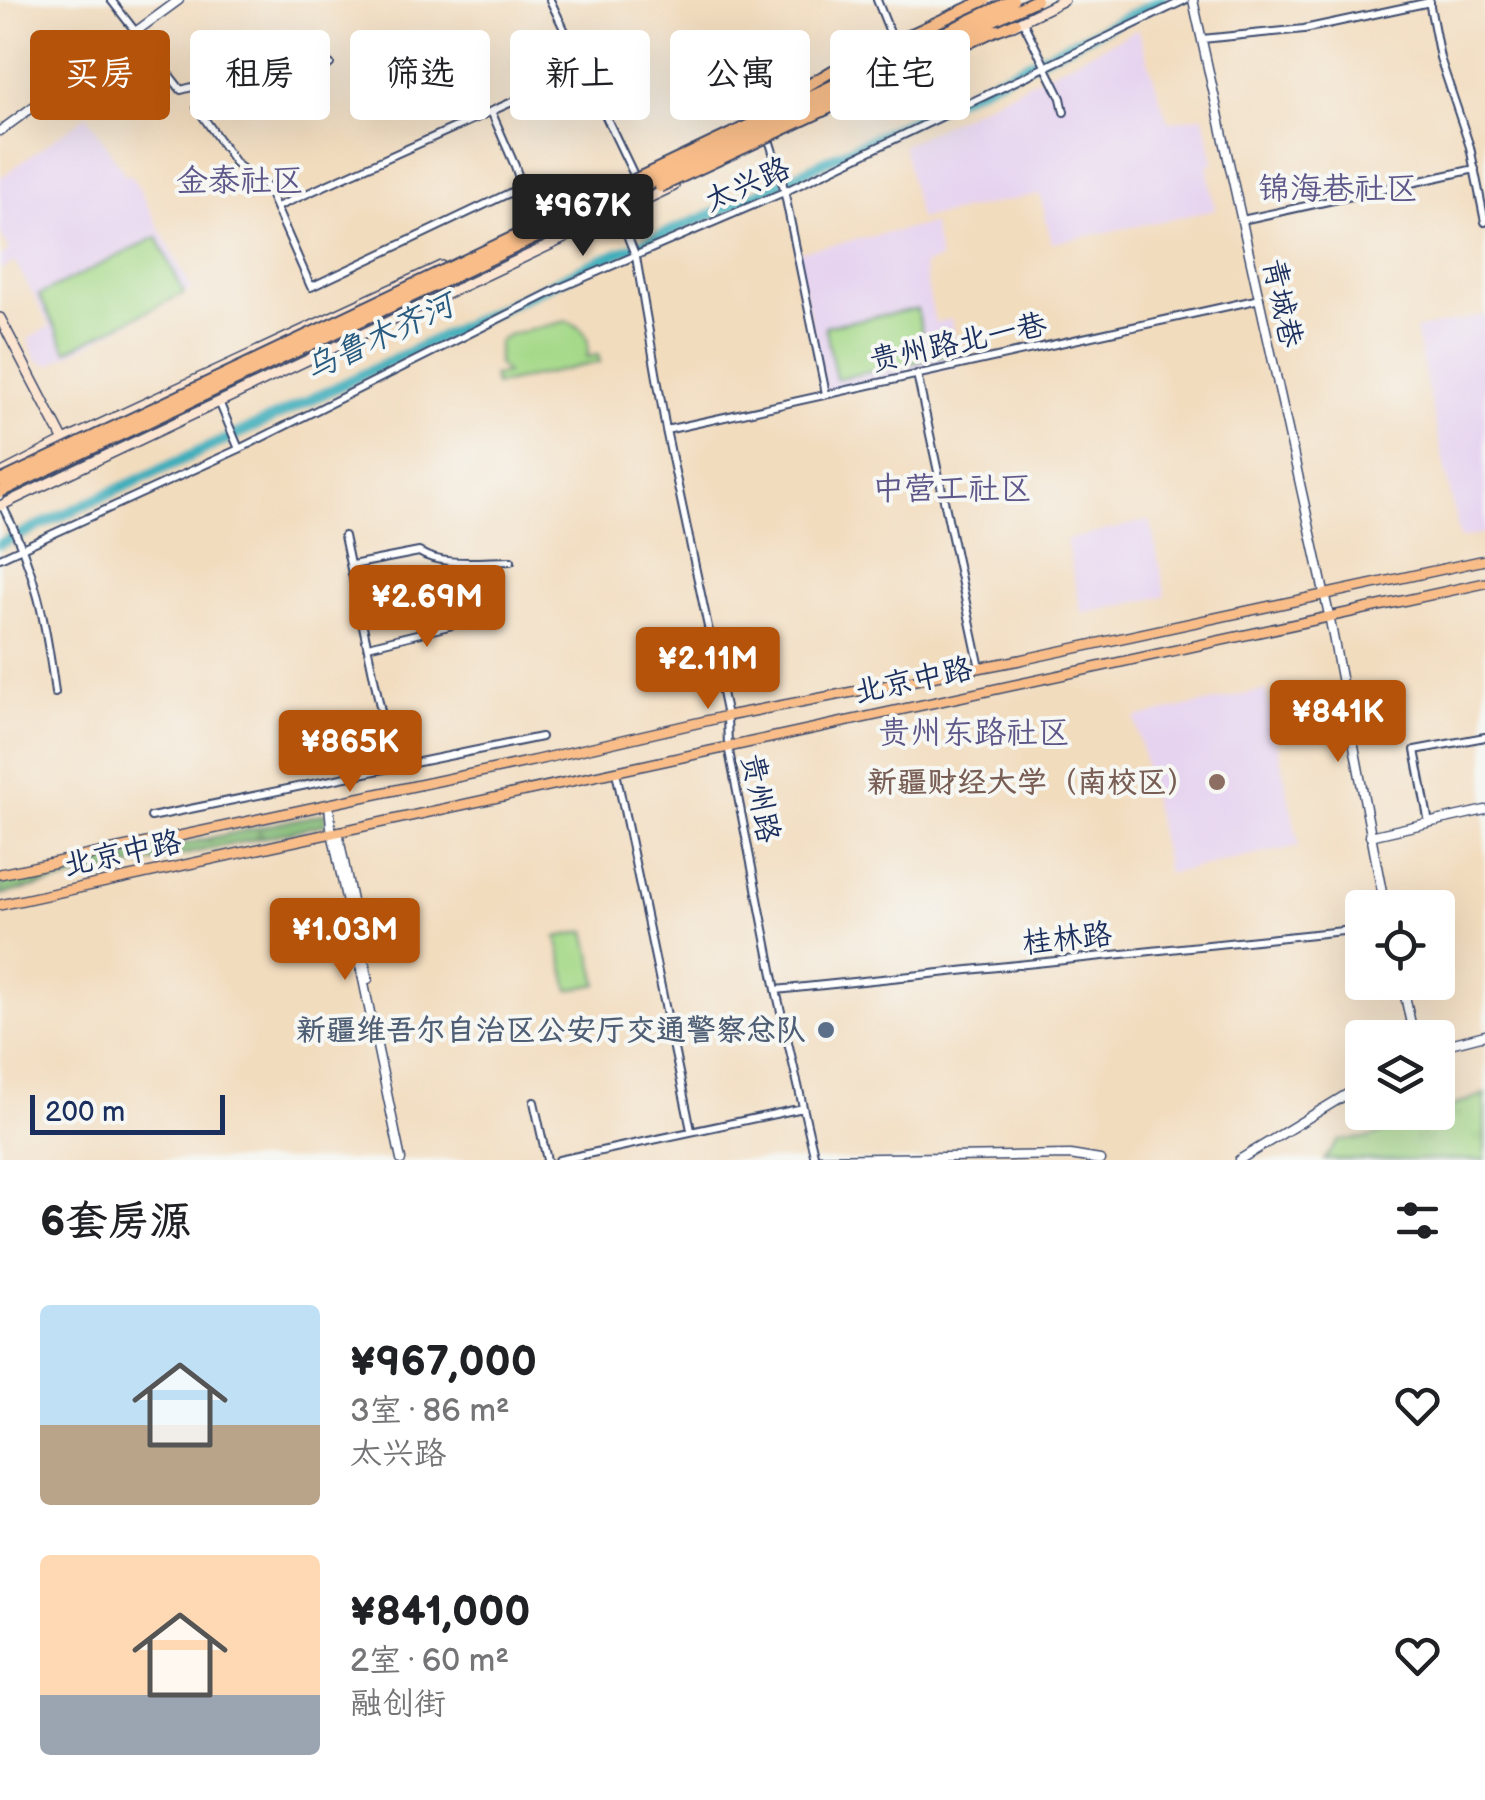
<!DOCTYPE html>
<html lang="zh">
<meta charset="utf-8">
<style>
body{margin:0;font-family:"Balsamiq Sans","LXGW WenKai TC",sans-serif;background:#f2f2f2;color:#202124;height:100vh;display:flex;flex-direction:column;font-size:38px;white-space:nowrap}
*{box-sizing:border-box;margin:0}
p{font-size:32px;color:#757577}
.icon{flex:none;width:55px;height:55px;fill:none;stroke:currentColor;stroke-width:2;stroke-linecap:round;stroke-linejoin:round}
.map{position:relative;height:1160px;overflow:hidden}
.panel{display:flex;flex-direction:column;background:#fff;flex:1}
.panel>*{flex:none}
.top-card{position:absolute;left:30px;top:30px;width:1425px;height:90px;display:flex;gap:20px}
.fabs{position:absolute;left:1345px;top:890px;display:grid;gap:20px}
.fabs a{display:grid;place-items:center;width:110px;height:110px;border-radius:10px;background:#fff;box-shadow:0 10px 40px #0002;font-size:50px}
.scale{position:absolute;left:30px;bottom:25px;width:195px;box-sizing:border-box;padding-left:10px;border:5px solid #1b2f5e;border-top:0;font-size:28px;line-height:35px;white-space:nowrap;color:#1b2f5e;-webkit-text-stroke:8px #f6f6f2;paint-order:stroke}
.price{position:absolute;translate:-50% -85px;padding:0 22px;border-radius:10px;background:#b45309;color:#fff;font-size:32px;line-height:65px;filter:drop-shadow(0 2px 5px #0008)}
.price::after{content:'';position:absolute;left:50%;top:60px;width:30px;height:22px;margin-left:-15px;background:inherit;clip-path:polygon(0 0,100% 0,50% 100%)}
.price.current{background:#222;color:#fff}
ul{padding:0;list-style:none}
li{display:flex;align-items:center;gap:30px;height:250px;padding:0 40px}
li span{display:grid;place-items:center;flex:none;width:280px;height:200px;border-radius:10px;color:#555}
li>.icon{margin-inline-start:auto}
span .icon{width:120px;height:120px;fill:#fffc;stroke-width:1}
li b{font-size:42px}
h2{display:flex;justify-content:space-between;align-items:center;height:120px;padding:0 40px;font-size:42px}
.pill{padding:0 35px;border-radius:10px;background:#fff;box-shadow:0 10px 40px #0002;font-size:35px;line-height:90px}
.pill.current{background:#b45309;color:#fff}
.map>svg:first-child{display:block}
.built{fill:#e6d3f0}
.grass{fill:url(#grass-tufts);stroke:#608474;stroke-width:2.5}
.forest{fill:url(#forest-firs);stroke:#50746a;stroke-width:2.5}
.garden{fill:#a6d989;stroke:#608474;stroke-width:2.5}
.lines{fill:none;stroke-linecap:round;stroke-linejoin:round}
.river{stroke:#3faebb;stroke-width:11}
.minor-casing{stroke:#3b496c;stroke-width:10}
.tertiary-casing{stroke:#3b496c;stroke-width:11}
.secondary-casing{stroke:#3b496c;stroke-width:12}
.primary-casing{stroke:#3b496c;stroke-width:12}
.trunk-casing{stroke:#3b496c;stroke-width:14}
.minor{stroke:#fff;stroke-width:6}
.tertiary{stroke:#fff;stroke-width:8}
.secondary{stroke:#fce5d0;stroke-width:9}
.primary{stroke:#f8bd89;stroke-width:9}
.trunk{stroke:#f8bd89;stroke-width:10}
.trunk-bridge-casing{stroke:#3b496c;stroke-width:14;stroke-linecap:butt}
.trunk-bridge{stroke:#f8bd89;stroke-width:10}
.education-dot{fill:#8d6e63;stroke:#f6f6f2;stroke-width:4}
.service-dot{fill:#5c6f8a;stroke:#f6f6f2;stroke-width:4}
.labels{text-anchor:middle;stroke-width:8;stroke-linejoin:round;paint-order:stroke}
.street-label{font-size:30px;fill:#1b2f5e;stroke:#f6f6f2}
.education-label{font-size:30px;font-weight:bold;fill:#785e54;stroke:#f6f6f2;text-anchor:end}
.service-label{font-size:30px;font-weight:bold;fill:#4e5e75;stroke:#f6f6f2;text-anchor:end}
.neighbourhood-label{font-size:32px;fill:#5e588a;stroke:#f6f6f2}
.water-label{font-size:32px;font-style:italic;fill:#285b7f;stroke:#f6f6f2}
</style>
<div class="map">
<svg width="1485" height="1160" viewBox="0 0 1485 1160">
<defs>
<pattern id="grass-tufts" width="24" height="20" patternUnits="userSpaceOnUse" patternTransform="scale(2.5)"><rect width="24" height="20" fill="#a6d989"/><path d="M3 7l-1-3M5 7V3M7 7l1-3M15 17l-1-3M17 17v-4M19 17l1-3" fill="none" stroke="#8ebb79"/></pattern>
<pattern id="forest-firs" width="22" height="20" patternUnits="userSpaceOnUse" patternTransform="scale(2.5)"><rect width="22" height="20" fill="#84b975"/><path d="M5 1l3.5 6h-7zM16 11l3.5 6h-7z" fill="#6b9763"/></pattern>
</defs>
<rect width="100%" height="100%" fill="#f6f6f2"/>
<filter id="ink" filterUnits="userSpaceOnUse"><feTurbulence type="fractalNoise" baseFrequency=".01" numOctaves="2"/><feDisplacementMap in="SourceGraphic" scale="20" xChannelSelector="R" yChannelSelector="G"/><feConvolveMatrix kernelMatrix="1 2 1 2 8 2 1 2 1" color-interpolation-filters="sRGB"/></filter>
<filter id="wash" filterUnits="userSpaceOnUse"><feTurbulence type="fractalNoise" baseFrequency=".0048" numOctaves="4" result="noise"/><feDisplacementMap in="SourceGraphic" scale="40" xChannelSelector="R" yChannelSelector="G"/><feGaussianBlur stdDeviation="2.25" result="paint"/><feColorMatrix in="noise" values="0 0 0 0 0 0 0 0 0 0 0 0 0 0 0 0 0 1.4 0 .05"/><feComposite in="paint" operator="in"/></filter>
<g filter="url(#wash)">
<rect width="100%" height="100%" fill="#f2dcbe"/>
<path class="built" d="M1138,29l30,93 36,-6 10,46 -7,3 8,45 -163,33 -12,-49 -121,25 -16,-74z
M87,115l39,61 5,-2 61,115 -142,76 -14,-5 -8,-21 22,-13 -35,-64 -15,8v-13l9,-7 -9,-18v-54z
M932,224l8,35 -17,6 12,58 16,-4 8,46 -133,29 -30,-142z
M1485,315v218l-25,5 -45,-208z
M1150,520l16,76 -84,18 -16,-74z
M1266,690l33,156 -131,28 -33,-156z"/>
<path class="grass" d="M1485,1094v66h-161l15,-19 32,-4z"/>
<path class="forest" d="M325,813l2,11 -327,71v-12z"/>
<path class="garden" d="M157,237l27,56 -117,58 -28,-56z
M917,309l9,43 22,-4 2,7 -114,24 -11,-53z
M567,321c18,7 24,17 20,36l11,-2 2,7 -105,23 -2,-9 13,-3 -8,-9v-22l10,-7z
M586,931l12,53 -29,6 -12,-53z"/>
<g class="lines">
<path class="river" d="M0,544l283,-131 309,-149 142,-59 428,-205"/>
</g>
</g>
<g filter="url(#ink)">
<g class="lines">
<g class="minor-casing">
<path id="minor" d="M111,0l70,90 15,-4 82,15 52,-37
M550,0l96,200
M877,0l18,45
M1429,1l11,57 30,89 15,75
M1022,20l39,78 3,14
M1202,39l102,-10 126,-27
M196,86l7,8 -1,10 -5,4 39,56 31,23 44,100 209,-99
M491,111l24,55 19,58
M768,136l15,49 43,209
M612,198l24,59 30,173 61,286 1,30 48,244 39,169
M277,207l309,-138
M1242,220l233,-51
M917,374l63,294
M220,404l19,45
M666,430l594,-131
M2,505c34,65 44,117 53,188
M344,536l49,232
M0,558l239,-109 323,-162 222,-95 401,-192
M352,565l67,-13c23,15 65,9 92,9
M368,646l109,-27
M616,772l75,358
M151,817l390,-80
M1429,823l-14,-73 70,-13
M776,990l586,-61
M534,1102l13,58
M559,1160l244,-52"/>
</g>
<g class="tertiary-casing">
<path id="tertiary" d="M1193,0l136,615 56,293
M0,131l179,-131
M329,804l2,23 70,333
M338,833l30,146
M1370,836l115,-26
M1402,982l12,56
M1438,1047l47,-12
M815,1159l255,-4 30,5
M1239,1160l123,-75"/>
</g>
<g class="secondary-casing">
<path id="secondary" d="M1013,25l51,-25
M798,96l200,-96
M0,318l66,127
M0,474l64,-33 377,-175
M0,506l674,-320"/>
</g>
<g class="primary-casing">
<path id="primary" d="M0,874l537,-114 190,-44 293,-56 465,-100
M0,905l1485,-322"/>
</g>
<g class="trunk-casing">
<path id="trunk" d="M996,30l19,-7"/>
</g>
<use href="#minor" class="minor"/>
<use href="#tertiary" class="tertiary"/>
<use href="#secondary" class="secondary"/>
<use href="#primary" class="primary"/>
<use href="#trunk" class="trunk"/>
<g class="trunk-bridge-casing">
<path id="trunk-bridge" d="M758,115l76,-45 151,-70
M660,187l336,-157
M0,481l1013,-481
M0,492l1036,-492"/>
</g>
<use href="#trunk-bridge" class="trunk-bridge"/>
</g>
</g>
<circle class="education-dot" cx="1217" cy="782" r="10"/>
<circle class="service-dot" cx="826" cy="1030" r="10"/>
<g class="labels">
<g class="street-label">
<text transform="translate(747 184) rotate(-24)" y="10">太兴路</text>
<text transform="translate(1283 303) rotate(78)" y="10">青城巷</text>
<text transform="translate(958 342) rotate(-12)" y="10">贵州路北一巷</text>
<text transform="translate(913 680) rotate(-12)" y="10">北京中路</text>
<text transform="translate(761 798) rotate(79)" y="10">贵州路</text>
<text transform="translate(122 853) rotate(-12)" y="10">北京中路</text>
<text transform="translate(1067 938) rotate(-6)" y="10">桂林路</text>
</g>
<g class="education-label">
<text x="1197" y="792">新疆财经大学（南校区）</text>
</g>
<g class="service-label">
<text x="806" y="1040">新疆维吾尔自治区公安厅交通警察总队</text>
</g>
<g class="neighbourhood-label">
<text x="240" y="191">金泰社区</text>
<text x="1338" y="199">锦海巷社区</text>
<text x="952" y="499">中营工社区</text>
<text x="974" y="743">贵州东路社区</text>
</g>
<g class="water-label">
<text transform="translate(379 336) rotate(-25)" y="11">乌鲁木齐河</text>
</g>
</g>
</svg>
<div class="fabs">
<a><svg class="icon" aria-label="locate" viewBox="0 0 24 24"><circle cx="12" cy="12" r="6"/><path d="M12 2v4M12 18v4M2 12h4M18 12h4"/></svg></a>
<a><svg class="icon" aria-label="layers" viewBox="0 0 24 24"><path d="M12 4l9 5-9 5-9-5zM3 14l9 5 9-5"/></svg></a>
</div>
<div class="scale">200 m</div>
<b class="price current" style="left:583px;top:259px">¥967K</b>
<b class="price" style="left:427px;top:650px">¥2.69M</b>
<b class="price" style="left:708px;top:712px">¥2.11M</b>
<b class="price" style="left:1338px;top:765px">¥841K</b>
<b class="price" style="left:350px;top:795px">¥865K</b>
<b class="price" style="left:345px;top:983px">¥1.03M</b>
<div class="top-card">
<a class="pill current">买房</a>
<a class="pill">租房</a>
<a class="pill">筛选</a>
<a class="pill">新上</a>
<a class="pill">公寓</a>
<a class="pill">住宅</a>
</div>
</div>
<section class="panel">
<h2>6套房源<svg class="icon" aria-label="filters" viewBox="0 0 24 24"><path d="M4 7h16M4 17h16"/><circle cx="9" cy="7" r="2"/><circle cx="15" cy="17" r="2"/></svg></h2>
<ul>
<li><span style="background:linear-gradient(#bfe0f5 60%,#b9a48a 0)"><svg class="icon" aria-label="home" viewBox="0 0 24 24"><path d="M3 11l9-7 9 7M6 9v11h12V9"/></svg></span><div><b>¥967,000</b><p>3室 · 86 m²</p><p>太兴路</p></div><svg class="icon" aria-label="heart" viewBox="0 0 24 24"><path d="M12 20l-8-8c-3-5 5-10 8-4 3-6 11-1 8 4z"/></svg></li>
<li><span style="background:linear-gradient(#ffd9b3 70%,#9aa5b1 0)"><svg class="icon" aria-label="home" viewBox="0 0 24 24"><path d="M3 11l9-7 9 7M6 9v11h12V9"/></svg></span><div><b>¥841,000</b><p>2室 · 60 m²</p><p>融创街</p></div><svg class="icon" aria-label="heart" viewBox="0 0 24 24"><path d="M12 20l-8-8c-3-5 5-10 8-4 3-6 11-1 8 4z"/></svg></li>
</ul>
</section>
